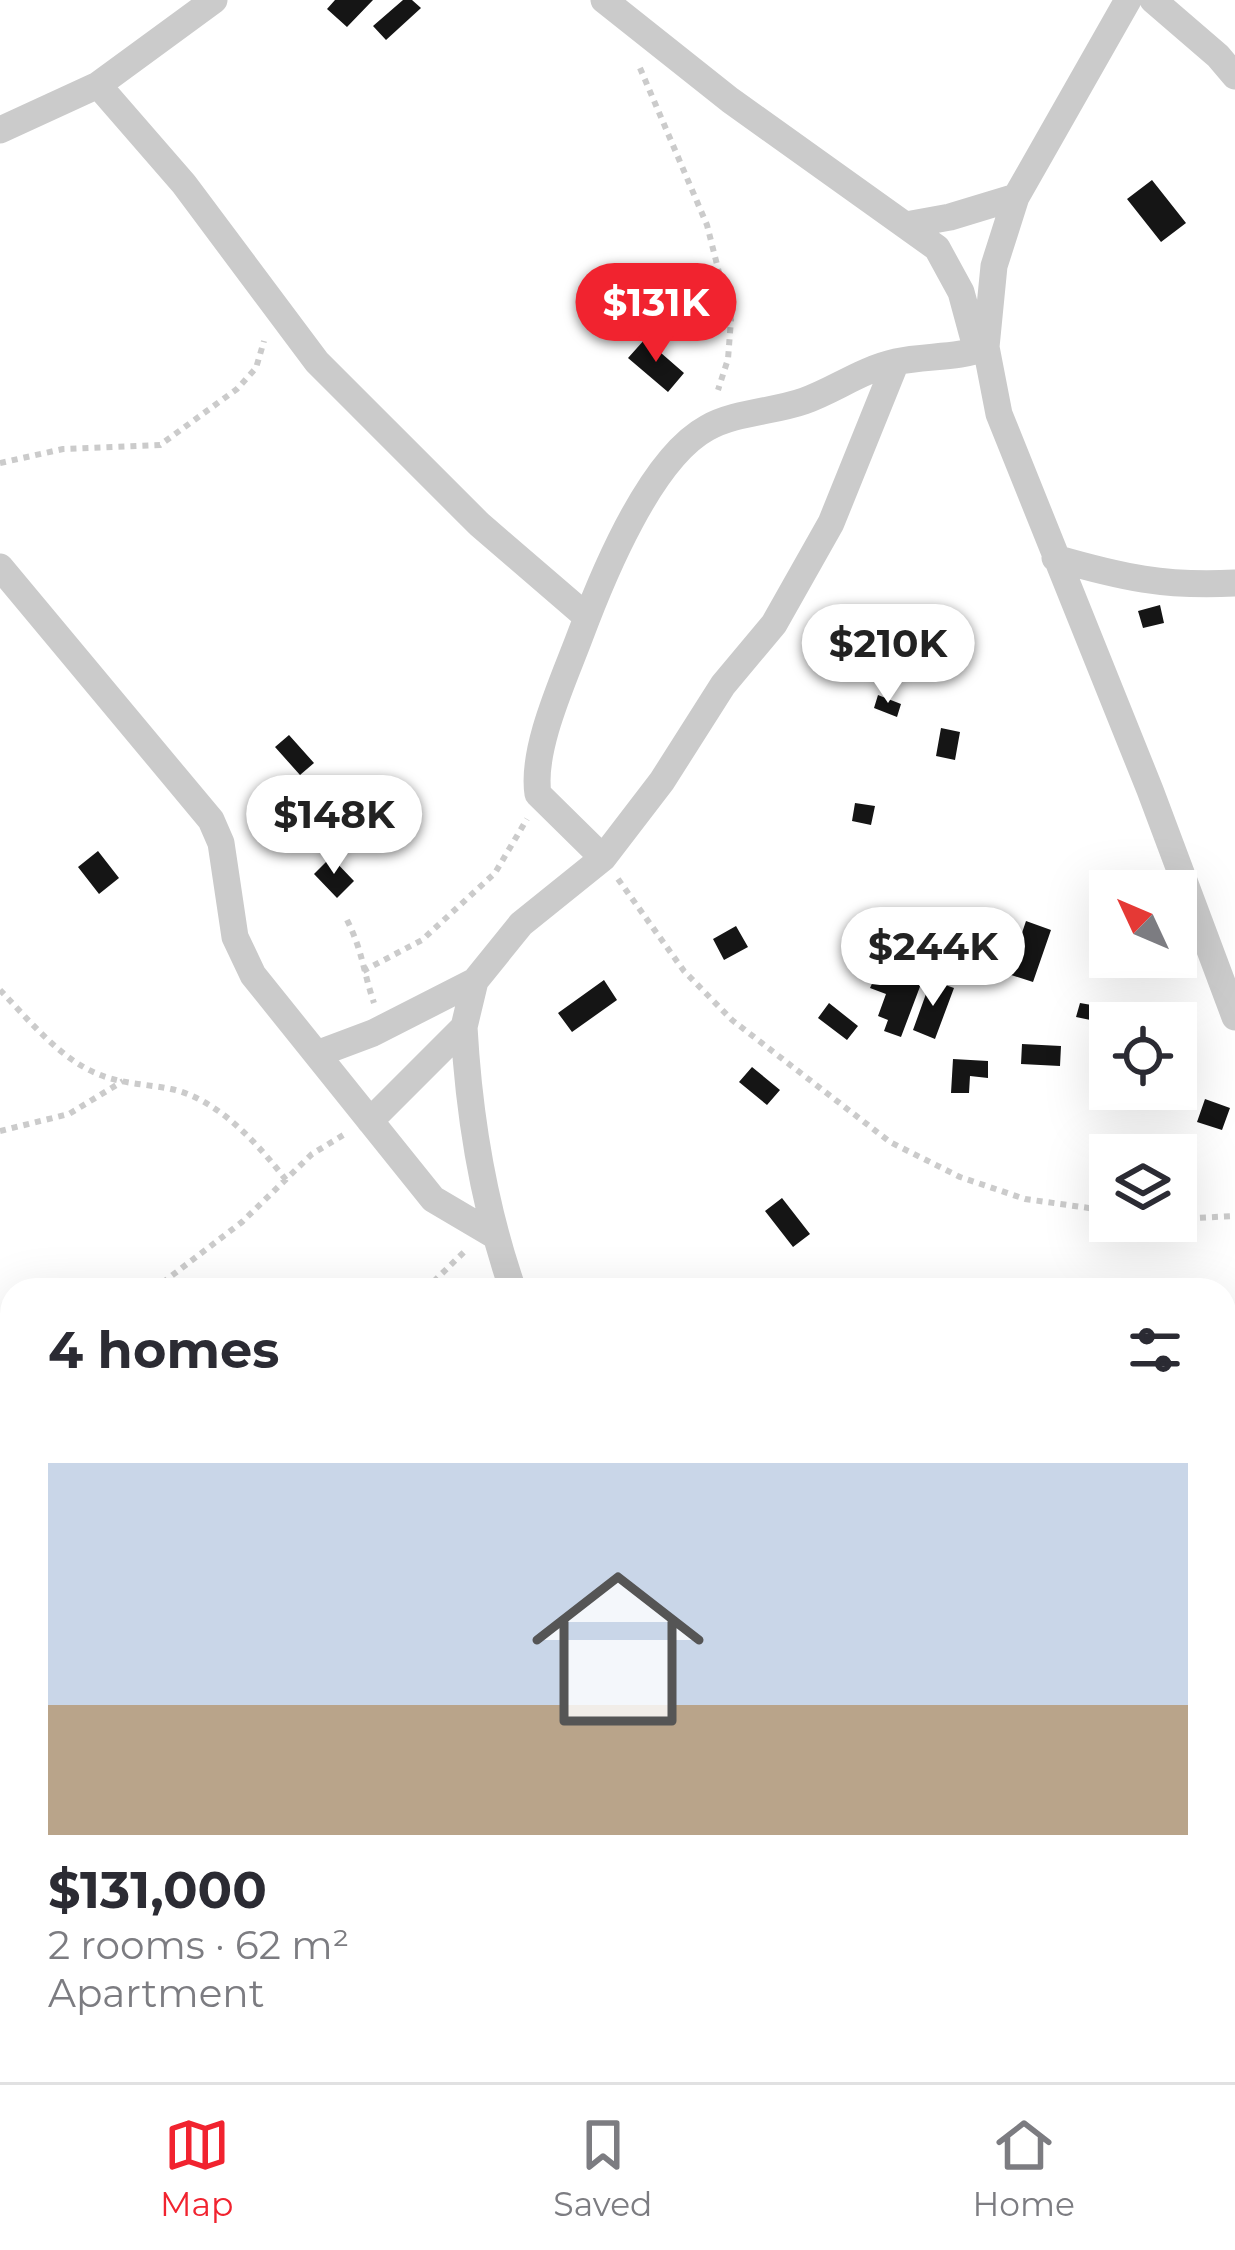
<!DOCTYPE html>
<meta charset="utf-8">
<style>
body{margin:0;font-family:Montserrat,sans-serif;background:#f2f2f3;color:#2b2b33;height:100vh;display:flex;flex-direction:column;font-size:45px;white-space:nowrap}
*{box-sizing:border-box;margin:0}
p{font-size:39px;color:#7c7c81}
.icon{flex:none;width:66px;height:66px;fill:none;stroke:currentColor;stroke-width:2;stroke-linecap:round;stroke-linejoin:round}
.map{position:relative;flex:1;overflow:hidden}
.drawer{position:absolute;left:0px;top:1278px;width:1236px;height:804px;display:flex;flex-direction:column;background:#fff;border-radius:36px 36px 0 0;box-shadow:0 12px 48px #0002}
.drawer>*{flex:none}
.needle{width:78px;rotate:314deg}
.fabs{position:absolute;left:1089px;top:870px;display:grid;gap:24px}
.fabs a{display:grid;place-items:center;width:108px;height:108px;border-radius:0px;background:#fff;box-shadow:0 12px 48px #0002;font-size:60px}
.price{position:absolute;translate:-50% -102px;padding:0 27px;border-radius:42px;background:#fff;color:#222;font-size:39px;line-height:78px;filter:drop-shadow(0 3px 6px #0008)}
.price::after{content:'';position:absolute;left:50%;top:72px;width:36px;height:27px;margin-left:-18px;background:inherit;clip-path:polygon(0 0,100% 0,50% 100%)}
.price.active{background:#f1232f;color:#fff}
ul{padding:0;list-style:none}
li{display:grid;align-content:center;gap:24px;height:636px;padding:0 48px}
li+li{border-top:3px solid #e1e1e2}
li span{display:grid;place-items:center;height:372px;border-radius:0px;color:#555}
li>.icon{margin-inline-start:auto}
span .icon{width:216px;height:216px;fill:#fffc;stroke-width:1}
li b{font-size:51px}
h2{display:flex;justify-content:space-between;align-items:center;height:144px;padding:0 48px;font-size:51px}
.tabs{display:flex;justify-content:space-around;align-items:center;height:168px;border-top:3px solid #e1e1e2;background:#fff;font-size:33px;color:#7c7c81}
.tabs a{display:grid;justify-items:center;gap:6px}
.tabs .active{color:#f1232f}
.map>svg:first-child{display:block}
.building{fill:#151515}
.lines{fill:none;stroke-linecap:round;stroke-linejoin:round}
.path{stroke:#cbcbcb;stroke-width:6;stroke-dasharray:6 6;stroke-linecap:butt}
.street{stroke:#cbcbcb;stroke-width:27}
</style>
<div class="map">
<svg width="1235" height="2082" viewBox="0 0 1235 2082">
<rect width="100%" height="100%" fill="#fff"/>
<path class="building" d="M335,0h38l-26,27 -20,-18z
M403,0h9l9,8 -35,32 -13,-14z
M1152,180l34,43 -25,19 -34,-43z
M645,339l39,34 -16,19 -40,-34z
M1160,605l4,18 -21,5 -5,-17z
M878,695l23,9 -4,13 -23,-9z
M941,728l19,4 -5,28 -19,-4z
M289,735l25,28 -14,12 -25,-28z
M855,803l20,3 -4,19 -19,-4z
M98,851l21,27 -20,16 -21,-27z
M331,857l23,24 -17,17 -23,-24z
M1026,921l25,9 -18,52 -25,-8z
M736,926l12,21 -24,13 -11,-21z
M866,928l31,17 -7,13 -32,-17z
M894,964l30,12 -23,61 -17,-6 4,-11 -10,-4 8,-22 -16,-6 6,-13 12,5z
M604,980l13,20 -45,32 -14,-19z
M931,980l23,8 -19,51 -22,-9z
M829,1003l29,23 -11,14 -29,-22z
M1080,1003l23,4 -3,15 -24,-5z
M1022,1044l39,2 -1,20 -39,-2z
M953,1059l35,2v17l-18,-2 -1,17h-18z
M752,1067l28,23 -13,15 -28,-23z
M1205,1099l25,9 -8,22 -25,-8z
M782,1198l28,36 -17,13 -28,-36z
M1224,1871l11,1v25h-11z
M177,2070h26v12h-25z
M867,2070h39l19,3 -2,9h-58z"/>
<g class="lines">
<path class="path" d="M640,68l67,157 24,95 -3,39 -10,31
M0,463l63,-14 97,-4 77,-56 19,-21 8,-27
M618,879l66,92 48,49 158,122 70,35 65,22 85,12
M347,920c16,32 16,51 27,83
M363,971l59,-31 73,-67 32,-54
M0,990c28,29 60,69 98,84 23,10 49,10 73,15 47,10 87,55 115,91
M0,1131l69,-17 54,-33
M1176,1219l59,-3
M153,1290l89,-68 70,-68 33,-20
M425,1290l41,-40
M0,1455l12,-12
M45,2070l1,12"/>
<path class="street" d="M604,0l126,100 207,148 24,44 16,59
M1128,0l-112,197 -22,69 -8,81 13,67 151,376 85,227
M1153,0l65,56 17,20
M98,85l86,99 133,178 162,162 108,93
M0,130l98,-45 116,-85
M906,225l44,-8 66,-20
M1055,558c66,19 110,29 180,25
M0,567l211,253 10,23 14,94 18,38 180,224 61,36
M603,858l-65,-64c-7,-45 26,-115 42,-158 22,-59 70,-177 127,-208 28,-16 66,-16 97,-27 31,-11 57,-31 92,-39 29,-7 62,-3 90,-15
M464,1027c5,90 19,177 49,263
M317,1054l56,-21 102,-52
M370,1121l94,-94 11,-46 46,-57 82,-66 59,-77 61,-96 51,-61 57,-101 65,-161
M0,1680l12,8
M1224,1704l11,2
M1224,2032l11,1
M0,2037l12,-11
M387,2070v12
M771,2082v-12
M999,2082l1,-12
M1132,2082l3,-12"/>
</g>
</svg>
<div class="fabs">
<a><svg class="needle" viewBox="-14 -14 28 28"><path d="M0-13l5 13h-10z" fill="#e53935"/><path d="M0 13l5-13h-10z" fill="#7c7c81"/></svg></a>
<a><svg class="icon" aria-label="locate" viewBox="0 0 24 24"><circle cx="12" cy="12" r="6"/><path d="M12 2v4M12 18v4M2 12h4M18 12h4"/></svg></a>
<a><svg class="icon" aria-label="layers" viewBox="0 0 24 24"><path d="M12 4l9 5-9 5-9-5zM3 14l9 5 9-5"/></svg></a>
</div>
<b class="price active" style="left:656px;top:365px">$131K</b>
<b class="price" style="left:888px;top:706px">$210K</b>
<b class="price" style="left:334px;top:877px">$148K</b>
<b class="price" style="left:933px;top:1009px">$244K</b>
<section class="drawer">
<h2>4 homes<svg class="icon" aria-label="filters" viewBox="0 0 24 24"><path d="M4 7h16M4 17h16"/><circle cx="9" cy="7" r="2"/><circle cx="15" cy="17" r="2"/></svg></h2>
<ul>
<li><span style="background:linear-gradient(#c9d6e8 65%,#b9a48a 0)"><svg class="icon" aria-label="home" viewBox="0 0 24 24"><path d="M3 11l9-7 9 7M6 9v11h12V9"/></svg></span><div><b>$131,000</b><p>2 rooms · 62 m²</p><p>Apartment</p></div></li>
</ul>
</section>
</div>
<nav class="tabs">
<a class="active"><svg class="icon" aria-label="map" viewBox="0 0 24 24"><path d="M3 6l6-2 6 2 6-2v14l-6 2-6-2-6 2zM9 4v14M15 6v14"/></svg>Map</a>
<a><svg class="icon" aria-label="saved" viewBox="0 0 24 24"><path d="M7 4h10v16l-5-4-5 4z"/></svg>Saved</a>
<a><svg class="icon" aria-label="home" viewBox="0 0 24 24"><path d="M3 11l9-7 9 7M6 9v11h12V9"/></svg>Home</a>
</nav>
